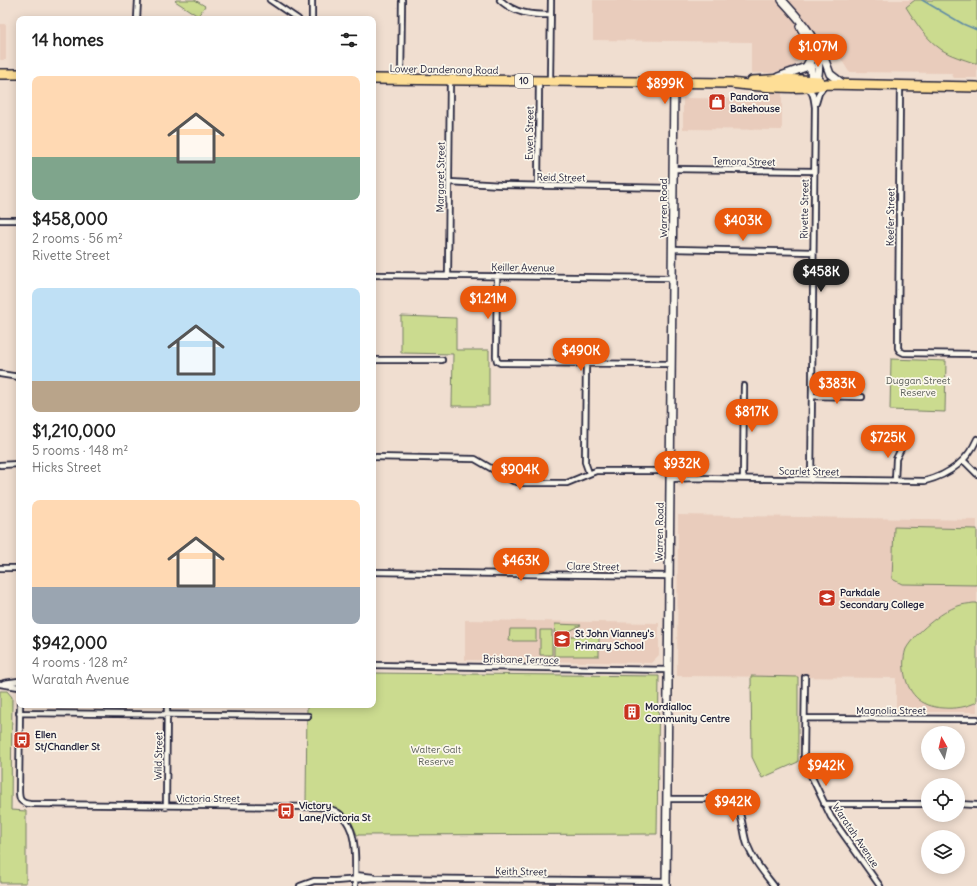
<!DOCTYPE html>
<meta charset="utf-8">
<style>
body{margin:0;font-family:Delius,sans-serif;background:#f2f2f2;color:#222;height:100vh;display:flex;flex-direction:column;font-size:15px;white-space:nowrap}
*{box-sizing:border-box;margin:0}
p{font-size:13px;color:#767676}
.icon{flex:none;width:22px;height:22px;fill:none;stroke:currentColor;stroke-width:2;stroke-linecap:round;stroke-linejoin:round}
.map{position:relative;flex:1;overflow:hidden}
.sheet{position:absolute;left:16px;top:16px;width:360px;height:692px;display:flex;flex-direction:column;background:#fff;border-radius:8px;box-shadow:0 2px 10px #0003}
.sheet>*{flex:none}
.needle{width:26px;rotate:352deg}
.controls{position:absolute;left:921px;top:726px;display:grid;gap:8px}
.controls a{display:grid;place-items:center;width:44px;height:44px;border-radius:50%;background:#fff;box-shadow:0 2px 10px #0003;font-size:20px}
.price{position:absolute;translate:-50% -34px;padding:0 9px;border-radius:14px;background:#ea580c;color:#fff;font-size:13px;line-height:26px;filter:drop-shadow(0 1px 2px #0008)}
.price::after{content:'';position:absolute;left:50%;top:24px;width:12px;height:9px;margin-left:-6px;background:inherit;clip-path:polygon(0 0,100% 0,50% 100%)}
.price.on{background:#222;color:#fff}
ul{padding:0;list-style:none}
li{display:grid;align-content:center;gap:8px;height:212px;padding:0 16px}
li span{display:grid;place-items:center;height:124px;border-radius:8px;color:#555}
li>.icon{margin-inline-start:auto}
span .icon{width:72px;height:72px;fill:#fffc;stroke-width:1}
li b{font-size:17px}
h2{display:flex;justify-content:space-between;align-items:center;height:48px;padding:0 16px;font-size:17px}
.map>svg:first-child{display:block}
.built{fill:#e9ccbc}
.green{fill:#cbdb8f;stroke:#767e65}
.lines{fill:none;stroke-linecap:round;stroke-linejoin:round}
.stream{stroke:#608ca5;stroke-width:1.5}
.street-casing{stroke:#22223b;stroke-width:8}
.secondary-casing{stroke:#22223b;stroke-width:10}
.highway-casing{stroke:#22223b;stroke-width:12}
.street{stroke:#fbf7ec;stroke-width:4.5}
.secondary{stroke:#fbf7ec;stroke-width:7}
.highway{stroke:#fede96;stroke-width:9}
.labels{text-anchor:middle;stroke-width:3.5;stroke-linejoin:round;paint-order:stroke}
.shield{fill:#fbf7ec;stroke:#636270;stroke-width:1}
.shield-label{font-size:9px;font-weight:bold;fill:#22223b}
.street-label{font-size:10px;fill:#22223b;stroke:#fbf7ec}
.poi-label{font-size:10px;font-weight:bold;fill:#22223b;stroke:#fbf7ec;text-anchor:start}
.park-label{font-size:10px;fill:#555a54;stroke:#fbf7ec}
</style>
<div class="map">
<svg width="977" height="886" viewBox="0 0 977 886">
<rect width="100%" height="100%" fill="#f0ded0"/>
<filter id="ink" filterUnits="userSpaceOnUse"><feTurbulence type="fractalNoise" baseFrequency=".025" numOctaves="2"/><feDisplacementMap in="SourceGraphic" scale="8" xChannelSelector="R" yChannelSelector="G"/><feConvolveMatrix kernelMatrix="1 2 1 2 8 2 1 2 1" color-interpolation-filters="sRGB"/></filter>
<g filter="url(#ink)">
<path class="built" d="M593,0h384v78h-23l-3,-5 -102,-1 -8,-13 -42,-1 -5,9 -23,6h-20v-31l-158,-2z
M0,24h6v36h-6z
M755,93h27v37l-99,-1v-31l71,1z
M678,515l299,5v192h-81v-34l-219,-2z
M465,620l194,3v32l-8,8 -186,-3z"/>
<path class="green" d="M176,0h19l10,6 -7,10 -23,-15z
M915,0h62v63h-3c-11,-4 -23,-7 -32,-13 -16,-11 -26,-27 -36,-43z
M401,316l55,2v32h33v56h-37l1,-52 -52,-1z
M891,359l55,2 -1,51 -55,-2z
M894,527l83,2v56l-75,-1 -10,-5z
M973,603h4v99c-10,5 -22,7 -33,6 -24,-1 -37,-15 -40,-38 -1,-6 0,-16 2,-21 8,-15 36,-38 52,-43 5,-2 10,-2 15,-3z
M555,624l26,1 -15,8h-12z
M510,629h26v12h-27z
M540,630h12v25h-12z
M554,636h45v20h-45z
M373,673l286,3 -2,158 -300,1c-9,-26 -26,-32 -51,-33l1,-97h66z
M751,676l47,1v85l-36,16 -10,-21z
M0,691h7l5,6 -1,113 15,1v72h-26z"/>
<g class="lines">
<path class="stream" d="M922,0l41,24 14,6"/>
<g class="street-casing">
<path id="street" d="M270,0l28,19
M500,0c15,14 32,15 51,15
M137,19l1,-19
M312,19v-19
M401,79l1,-79
M550,81l1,-81
M900,85l-2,263 2,3 4,2 73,1
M807,88c7,4 7,12 8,19l-4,373
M816,103l3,-10 6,-8
M673,169l141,2
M450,182l51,3 172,3
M538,186l1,-105
M0,220h19
M672,249l141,3
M373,275l299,3
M448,275l2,-195
M497,276l-1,80 1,5 3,2 171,1
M373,360h69
M586,364l-1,98 4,11
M0,374l19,3
M812,396l50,1
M373,457l102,2 38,22 10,2h44l29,-12h74
M963,460l14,14
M0,465l19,-1
M670,476l15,1
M743,478l1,-92
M670,479l25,-1 230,3c23,-6 42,-19 52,-42
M895,481l1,-22 8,-16
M0,568h19
M373,572l296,4
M373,665l295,5
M805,677l-1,78 1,8 26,54 49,69
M4,683l15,-2
M0,684l19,3
M20,705l-1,85c0,9 1,13 11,14l287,3c44,1 38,48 38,79
M19,713l289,3
M805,718l172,1
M667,799h56c5,0 10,2 13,6 7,10 7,28 11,39 6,16 17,29 27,42
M824,804h104
M958,804l19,1
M166,807l1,-102
M355,875l18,2
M300,886l14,-5h21l40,-3 291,3"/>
</g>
<g class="secondary-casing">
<path id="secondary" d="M782,0c14,16 32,33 36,54 2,10 0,21 -1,31
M800,26l6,11 4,14 2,34
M820,47l10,27 13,10
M778,77l28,-10 4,-7
M666,886l8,-803"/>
</g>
<g class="highway-casing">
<path id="highway" d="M0,74h19
M373,79l358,4c25,3 71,8 95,1l151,3
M752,81l31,-2 36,2"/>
</g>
<use href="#street" class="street"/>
<use href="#secondary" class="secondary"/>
<use href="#highway" class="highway"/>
</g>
</g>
<defs>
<g id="shop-square" transform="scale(0.9)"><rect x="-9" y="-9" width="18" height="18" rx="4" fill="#c8321e" stroke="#fbf7ec"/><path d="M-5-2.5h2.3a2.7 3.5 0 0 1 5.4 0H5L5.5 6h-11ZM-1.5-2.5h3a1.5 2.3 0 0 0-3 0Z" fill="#fff"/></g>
<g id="school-square" transform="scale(0.9)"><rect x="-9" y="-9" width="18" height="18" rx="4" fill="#c8321e" stroke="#fbf7ec"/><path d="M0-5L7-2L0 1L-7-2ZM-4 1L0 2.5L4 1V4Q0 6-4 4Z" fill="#fff"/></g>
<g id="building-square" transform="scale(0.9)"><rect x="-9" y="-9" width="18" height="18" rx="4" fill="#c8321e" stroke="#fbf7ec"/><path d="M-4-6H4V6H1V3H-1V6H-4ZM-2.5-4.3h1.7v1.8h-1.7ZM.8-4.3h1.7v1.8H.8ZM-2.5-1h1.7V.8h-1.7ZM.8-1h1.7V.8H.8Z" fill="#fff"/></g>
<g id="bus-square" transform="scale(0.9)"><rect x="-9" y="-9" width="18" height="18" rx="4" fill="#c8321e" stroke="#fbf7ec"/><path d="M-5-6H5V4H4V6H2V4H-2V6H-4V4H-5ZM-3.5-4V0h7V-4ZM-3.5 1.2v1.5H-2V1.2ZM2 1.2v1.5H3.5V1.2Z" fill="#fff"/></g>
</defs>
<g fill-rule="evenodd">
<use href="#shop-square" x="717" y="102"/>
<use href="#school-square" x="827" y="598"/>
<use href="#school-square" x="562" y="639"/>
<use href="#building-square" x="632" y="712"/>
<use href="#bus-square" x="22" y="740"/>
<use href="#bus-square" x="286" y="811"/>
</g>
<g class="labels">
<rect class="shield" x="515" y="74" width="18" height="14" rx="3"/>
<g class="shield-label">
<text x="524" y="84">10</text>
</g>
<g class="street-label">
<text transform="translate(444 69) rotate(1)" y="4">Lower Dandenong Road</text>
<text transform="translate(529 133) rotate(-89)" y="4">Ewen Street</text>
<text transform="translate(744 161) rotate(1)" y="4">Temora Street</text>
<text transform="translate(440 177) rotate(-89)" y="4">Margaret Street</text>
<text transform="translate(561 177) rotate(1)" y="4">Reid Street</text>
<text transform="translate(663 208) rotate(-90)" y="4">Warren Road</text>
<text transform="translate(804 209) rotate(-89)" y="4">Rivette Street</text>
<text transform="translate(890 217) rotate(-89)" y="4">Keefer Street</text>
<text transform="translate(523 267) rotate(1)" y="4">Keiller Avenue</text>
<text transform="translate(809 471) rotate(1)" y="4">Scarlet Street</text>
<text transform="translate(659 532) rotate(-89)" y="4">Warren Road</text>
<text transform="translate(593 566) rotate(1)" y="4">Clare Street</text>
<text transform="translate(521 659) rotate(1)" y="4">Brisbane Terrace</text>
<text x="891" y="714">Magnolia Street</text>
<text transform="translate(158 756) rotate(-89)" y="4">Wild Street</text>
<text x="208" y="802">Victoria Street</text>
<text transform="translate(856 835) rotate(56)" y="4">Waratah Avenue</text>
<text transform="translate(521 871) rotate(1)" y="4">Keith Street</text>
</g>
<g class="poi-label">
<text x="730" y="100">Pandora<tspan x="730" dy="12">Bakehouse</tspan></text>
<text x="840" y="596">Parkdale<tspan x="840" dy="12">Secondary College</tspan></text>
<text x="575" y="637">St John Vianney's<tspan x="575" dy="12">Primary School</tspan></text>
<text x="645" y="710">Mordialloc<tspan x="645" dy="12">Community Centre</tspan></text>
<text x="35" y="738">Ellen<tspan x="35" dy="12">St/Chandler St</tspan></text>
<text x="299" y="809">Victory<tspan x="299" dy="12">Lane/Victoria St</tspan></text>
</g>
<g class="park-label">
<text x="918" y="384">Duggan Street<tspan x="918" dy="12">Reserve</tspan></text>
<text x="436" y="753">Walter Galt<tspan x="436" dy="12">Reserve</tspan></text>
</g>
</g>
</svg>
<div class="controls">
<a><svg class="needle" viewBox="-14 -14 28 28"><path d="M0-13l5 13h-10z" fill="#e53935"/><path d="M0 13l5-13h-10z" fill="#767676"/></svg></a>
<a><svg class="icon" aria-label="locate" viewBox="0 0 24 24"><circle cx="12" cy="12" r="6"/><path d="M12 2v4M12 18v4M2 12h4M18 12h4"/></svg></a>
<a><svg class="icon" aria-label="layers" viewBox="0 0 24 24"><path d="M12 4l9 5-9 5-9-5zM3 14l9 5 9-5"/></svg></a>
</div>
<b class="price" style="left:818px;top:68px">$1.07M</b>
<b class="price" style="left:665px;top:105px">$899K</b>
<b class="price" style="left:743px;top:242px">$403K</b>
<b class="price on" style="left:821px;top:293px">$458K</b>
<b class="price" style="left:488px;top:320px">$1.21M</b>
<b class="price" style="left:581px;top:372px">$490K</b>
<b class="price" style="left:837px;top:405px">$383K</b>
<b class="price" style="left:752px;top:433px">$817K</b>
<b class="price" style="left:888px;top:459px">$725K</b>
<b class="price" style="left:682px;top:485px">$932K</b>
<b class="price" style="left:520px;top:491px">$904K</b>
<b class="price" style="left:521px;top:582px">$463K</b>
<b class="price" style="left:826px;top:787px">$942K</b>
<b class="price" style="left:733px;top:823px">$942K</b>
<section class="sheet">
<h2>14 homes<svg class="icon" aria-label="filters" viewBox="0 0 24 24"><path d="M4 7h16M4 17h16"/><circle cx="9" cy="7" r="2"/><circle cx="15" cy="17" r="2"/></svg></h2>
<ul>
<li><span style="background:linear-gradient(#ffd9b3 65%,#7fa58c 0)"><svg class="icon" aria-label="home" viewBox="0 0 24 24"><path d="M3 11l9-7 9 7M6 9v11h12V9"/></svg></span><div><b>$458,000</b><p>2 rooms · 56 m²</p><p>Rivette Street</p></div></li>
<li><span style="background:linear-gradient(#bfe0f5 75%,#b9a48a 0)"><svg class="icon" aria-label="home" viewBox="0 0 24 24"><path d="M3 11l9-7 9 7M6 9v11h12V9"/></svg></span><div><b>$1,210,000</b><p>5 rooms · 148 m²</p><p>Hicks Street</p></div></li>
<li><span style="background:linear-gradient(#ffd9b3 70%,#9aa5b1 0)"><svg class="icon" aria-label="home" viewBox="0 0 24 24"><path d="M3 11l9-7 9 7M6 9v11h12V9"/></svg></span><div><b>$942,000</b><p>4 rooms · 128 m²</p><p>Waratah Avenue</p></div></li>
</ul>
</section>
</div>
